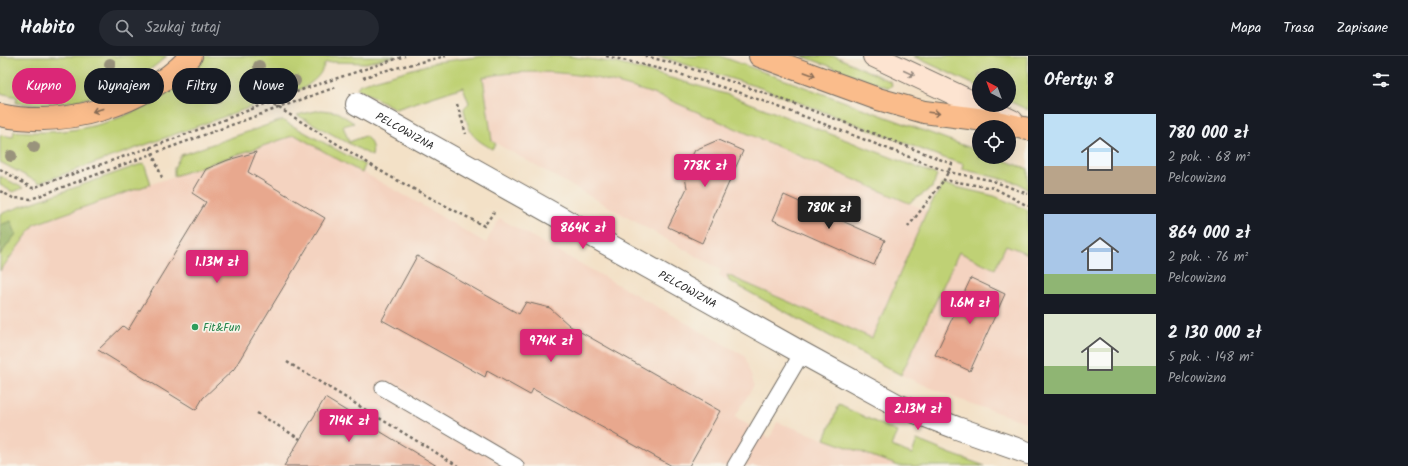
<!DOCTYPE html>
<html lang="pl">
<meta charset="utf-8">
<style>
body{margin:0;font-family:Kalam,sans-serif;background:#242831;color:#f1f3f6;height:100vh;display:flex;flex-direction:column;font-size:15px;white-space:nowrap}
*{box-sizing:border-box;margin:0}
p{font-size:13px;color:#9ea1a6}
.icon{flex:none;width:22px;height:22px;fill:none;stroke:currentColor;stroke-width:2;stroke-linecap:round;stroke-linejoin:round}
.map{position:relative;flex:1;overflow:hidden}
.sheet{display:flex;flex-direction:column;background:#171b24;width:380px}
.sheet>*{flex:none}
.hud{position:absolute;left:12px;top:12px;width:380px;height:36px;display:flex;gap:8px}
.needle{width:26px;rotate:319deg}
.tools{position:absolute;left:972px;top:12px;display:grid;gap:8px}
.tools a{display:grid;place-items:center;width:44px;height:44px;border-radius:50%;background:#171b24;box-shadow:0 4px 16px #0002;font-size:20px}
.price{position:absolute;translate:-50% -34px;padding:0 9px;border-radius:4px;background:#db2777;color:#fff;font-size:13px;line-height:26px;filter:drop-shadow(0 1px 2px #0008)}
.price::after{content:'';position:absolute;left:50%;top:24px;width:12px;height:9px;margin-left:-6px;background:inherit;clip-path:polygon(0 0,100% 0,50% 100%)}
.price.selected{background:#222;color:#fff}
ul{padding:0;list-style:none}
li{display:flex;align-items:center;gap:12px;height:100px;padding:0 16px}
li span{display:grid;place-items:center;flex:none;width:112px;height:80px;border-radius:0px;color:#555}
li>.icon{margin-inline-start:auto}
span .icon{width:48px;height:48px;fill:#fffc;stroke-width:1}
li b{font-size:17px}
h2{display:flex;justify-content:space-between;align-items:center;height:48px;padding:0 16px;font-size:17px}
.chip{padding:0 14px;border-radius:18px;background:#171b24;box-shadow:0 4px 16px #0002;font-size:14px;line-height:36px}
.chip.selected{background:#db2777;color:#fff}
header{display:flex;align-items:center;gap:24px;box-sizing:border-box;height:56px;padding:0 20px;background:#171b24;border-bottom:1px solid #363941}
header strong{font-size:19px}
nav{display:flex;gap:22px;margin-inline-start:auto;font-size:14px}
.search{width:280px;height:36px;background:#242831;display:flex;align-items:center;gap:10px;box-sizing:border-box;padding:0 14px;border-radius:22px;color:#9ea1a6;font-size:15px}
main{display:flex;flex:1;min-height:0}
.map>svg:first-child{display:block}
.built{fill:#f4d3c0}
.green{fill:#bfd174;stroke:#757e50}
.forest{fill:#97b366;stroke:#616f48}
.building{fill:#e8a88e}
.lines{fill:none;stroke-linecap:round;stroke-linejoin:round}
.lane-casing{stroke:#716b62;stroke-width:17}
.street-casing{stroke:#716b62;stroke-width:24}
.secondary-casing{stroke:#716b62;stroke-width:24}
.primary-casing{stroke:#716b62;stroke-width:24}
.path{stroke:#716b62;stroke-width:2.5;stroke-dasharray:3 3;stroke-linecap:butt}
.lane{stroke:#fff;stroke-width:15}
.street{stroke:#fff;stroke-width:22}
.secondary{stroke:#fde4d1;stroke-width:22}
.primary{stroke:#fabc8b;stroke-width:22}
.tree{fill:#99937b}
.oneway{stroke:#94887e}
.oneway2{stroke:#886c56}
.leisure-dot{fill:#2e9e5b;stroke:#f7f3e8;stroke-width:1.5}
.labels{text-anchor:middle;stroke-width:3.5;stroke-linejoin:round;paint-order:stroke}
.street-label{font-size:11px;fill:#2b2b2b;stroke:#f7f3e8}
.leisure-label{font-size:11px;fill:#27864d;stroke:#f7f3e8;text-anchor:start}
</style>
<header>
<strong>Habito</strong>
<div class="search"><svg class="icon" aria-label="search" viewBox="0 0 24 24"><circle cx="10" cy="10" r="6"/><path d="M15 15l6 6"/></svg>Szukaj tutaj</div>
<nav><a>Mapa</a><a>Trasa</a><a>Zapisane</a></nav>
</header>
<main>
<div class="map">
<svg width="1028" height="410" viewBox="0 0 1028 410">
<rect width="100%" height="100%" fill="#f7f3e8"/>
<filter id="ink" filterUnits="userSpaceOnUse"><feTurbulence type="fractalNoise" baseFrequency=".025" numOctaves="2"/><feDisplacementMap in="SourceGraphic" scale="8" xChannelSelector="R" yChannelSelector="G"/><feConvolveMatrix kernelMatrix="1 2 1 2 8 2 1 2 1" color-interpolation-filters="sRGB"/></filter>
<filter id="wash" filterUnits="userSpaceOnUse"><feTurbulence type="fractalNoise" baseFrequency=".012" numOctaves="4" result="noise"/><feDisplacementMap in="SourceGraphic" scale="16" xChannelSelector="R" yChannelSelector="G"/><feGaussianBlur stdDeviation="0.9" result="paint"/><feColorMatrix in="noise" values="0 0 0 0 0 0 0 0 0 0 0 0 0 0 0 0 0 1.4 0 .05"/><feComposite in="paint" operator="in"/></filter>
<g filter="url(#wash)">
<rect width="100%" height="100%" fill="#f3e1c7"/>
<path class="built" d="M535,15l60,6 41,11 31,11 361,155v169l-73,-25 -54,-23 -182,-99 2,-6 -229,-129 -9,-64 20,-3z
M295,79l118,65 73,43 13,-25 246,138 9,29 -19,32 35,21 7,-16 122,44h-899v-195l35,-47z"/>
<path class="green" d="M0,0h167c-41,37 -96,53 -151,47l1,-6 -17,-4z
M206,0h189l-29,7 -33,-1 -8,1c-5,14 -9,16 -21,25l-265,95 -39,-21v-27l13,2 1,-6c77,7 141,-18 192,-75z
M484,0h84l48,7 41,11 72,21 208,80 -4,12 -24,16 -242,-104c-63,-23 -117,-34 -184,-22l9,64 4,3 -4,5c-22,-13 -22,-15 -28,-39v-2l5,-5 -6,-16 -67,22 -39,-21 3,-4 77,-22z
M658,0h62l259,95v6h16l33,12v21l-10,-7 -56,-14 1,-5 -19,-6 -183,-70z
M802,0h33l56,26 1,3 -3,3z
M913,0h115v54l-19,-9v-26h-30v12z
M321,54l16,2 17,11 -11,3 6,16 16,-6c6,5 9,12 7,20l-75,-41z
M282,64l83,45 -3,8 -67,-38 -121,41v-8l7,-13z
M144,107l7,21 -116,40 -35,47v-57z
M0,120l23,12 -10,4 -13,-7z
M943,128l51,12 34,14v44l-22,-9 -11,24 -36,-17 -58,123 -172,-94 -2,-6 145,63 54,-125z
M839,349l58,27 -6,14 21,8 5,-14 34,14 34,12h-86l-74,-27z"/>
<path class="forest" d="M11,165l5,13 -16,21v-30z"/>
<g id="blocks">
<path class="building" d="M718,84l25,11 -41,92 -34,-16 19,-39 -3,-16 11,-22z
M256,96l-8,20 77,46 -91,151 -31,29 -7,12 -98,-60 25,-24 5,4 78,-128 -14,-9 14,-24 22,-9z
M784,139l101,45 -11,25 -101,-45z
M417,200l102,58 7,-12 24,6 20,18 150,85 -31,55h-17l-139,-77 -3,6 -43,-24 -2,6 -103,-57z
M971,222l34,16 -35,77 -35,-16z
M325,342l112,68h-153z"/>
</g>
</g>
<g filter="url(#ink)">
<use href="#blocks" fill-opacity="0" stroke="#716b62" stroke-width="1"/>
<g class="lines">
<g class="lane-casing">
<path id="lane" d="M383,332l133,78
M735,410l67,-113"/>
</g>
<g class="street-casing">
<g id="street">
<path id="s1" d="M357,48l445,249 95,52 60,23 71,25"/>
</g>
</g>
<g class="secondary-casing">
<path id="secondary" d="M874,0l138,65"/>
</g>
<g class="primary-casing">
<path id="primary" d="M760,0l118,43 46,13 68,9 36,8
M0,59c65,14 145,-10 191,-59"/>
</g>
<path class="path" d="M606,0l67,16 68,21 70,26 137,53 42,8 38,14
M645,0c41,10 82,24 122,38 62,22 124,46 185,70l-8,16 50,8 34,18
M363,22l16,-6 67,-16
M268,47l11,5 110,68 95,50 10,-14
M457,48l9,30
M150,91l13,33
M0,113l32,19 134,-46 138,-53 101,-33
M0,135l13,7 18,1c101,-38 203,-75 305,-112
M908,171l36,-47
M287,306l171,104
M257,357l43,26"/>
<use href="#lane" class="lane"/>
<use href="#street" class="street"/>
<use href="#secondary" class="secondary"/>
<use href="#primary" class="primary"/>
</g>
<g class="tree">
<circle cx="110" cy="8" r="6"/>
<circle cx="259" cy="10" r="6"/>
<circle cx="295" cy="25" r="6"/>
<circle cx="216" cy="42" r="6"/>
<circle cx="34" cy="91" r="6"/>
<circle cx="11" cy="100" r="6"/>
</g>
<defs><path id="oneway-shaft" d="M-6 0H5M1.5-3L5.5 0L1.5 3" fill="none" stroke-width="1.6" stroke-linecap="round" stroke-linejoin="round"/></defs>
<use class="oneway" href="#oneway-shaft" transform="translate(909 17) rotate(25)"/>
<g class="oneway2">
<use href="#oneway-shaft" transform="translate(810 18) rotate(20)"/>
<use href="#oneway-shaft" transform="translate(98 54) rotate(163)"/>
<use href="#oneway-shaft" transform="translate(934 57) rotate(7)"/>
</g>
</g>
<circle class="leisure-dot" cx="195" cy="271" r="4"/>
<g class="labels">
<g class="street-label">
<text dy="4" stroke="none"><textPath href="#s1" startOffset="55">PELCOWIZNA</textPath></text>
<text dy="4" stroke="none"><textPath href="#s1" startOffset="379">PELCOWIZNA</textPath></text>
</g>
<g class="leisure-label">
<text x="203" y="275">Fit&amp;Fun</text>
</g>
</g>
</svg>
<div class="tools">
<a><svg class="needle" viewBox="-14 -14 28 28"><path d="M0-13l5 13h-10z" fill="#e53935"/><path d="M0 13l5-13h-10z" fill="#9ea1a6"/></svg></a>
<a><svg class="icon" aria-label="locate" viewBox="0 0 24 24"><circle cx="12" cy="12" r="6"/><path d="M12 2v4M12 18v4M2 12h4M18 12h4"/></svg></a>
</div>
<b class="price" style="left:705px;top:132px">778K zł</b>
<b class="price selected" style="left:829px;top:174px">780K zł</b>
<b class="price" style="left:583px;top:194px">864K zł</b>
<b class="price" style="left:217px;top:228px">1.13M zł</b>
<b class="price" style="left:970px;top:269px">1.6M zł</b>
<b class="price" style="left:551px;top:307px">974K zł</b>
<b class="price" style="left:918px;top:375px">2.13M zł</b>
<b class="price" style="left:349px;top:387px">714K zł</b>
<div class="hud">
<a class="chip selected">Kupno</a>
<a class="chip">Wynajem</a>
<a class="chip">Filtry</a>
<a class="chip">Nowe</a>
</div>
</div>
<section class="sheet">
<h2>Oferty: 8<svg class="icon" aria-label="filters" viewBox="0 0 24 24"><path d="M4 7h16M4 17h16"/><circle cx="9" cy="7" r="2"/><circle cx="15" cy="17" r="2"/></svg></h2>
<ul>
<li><span style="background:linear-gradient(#bfe0f5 65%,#b9a48a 0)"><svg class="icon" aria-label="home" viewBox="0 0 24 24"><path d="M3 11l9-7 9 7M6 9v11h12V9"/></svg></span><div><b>780 000 zł</b><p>2 pok. · 68 m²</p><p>Pelcowizna</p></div></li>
<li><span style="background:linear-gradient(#a9c7e8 75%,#8fb573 0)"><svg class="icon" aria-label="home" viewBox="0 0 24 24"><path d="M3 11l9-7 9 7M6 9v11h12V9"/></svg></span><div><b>864 000 zł</b><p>2 pok. · 76 m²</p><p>Pelcowizna</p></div></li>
<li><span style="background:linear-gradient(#dfe7d0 65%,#8fb573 0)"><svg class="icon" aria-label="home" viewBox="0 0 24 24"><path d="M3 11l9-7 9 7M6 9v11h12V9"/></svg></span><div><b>2 130 000 zł</b><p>5 pok. · 148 m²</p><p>Pelcowizna</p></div></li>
</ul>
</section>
</main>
